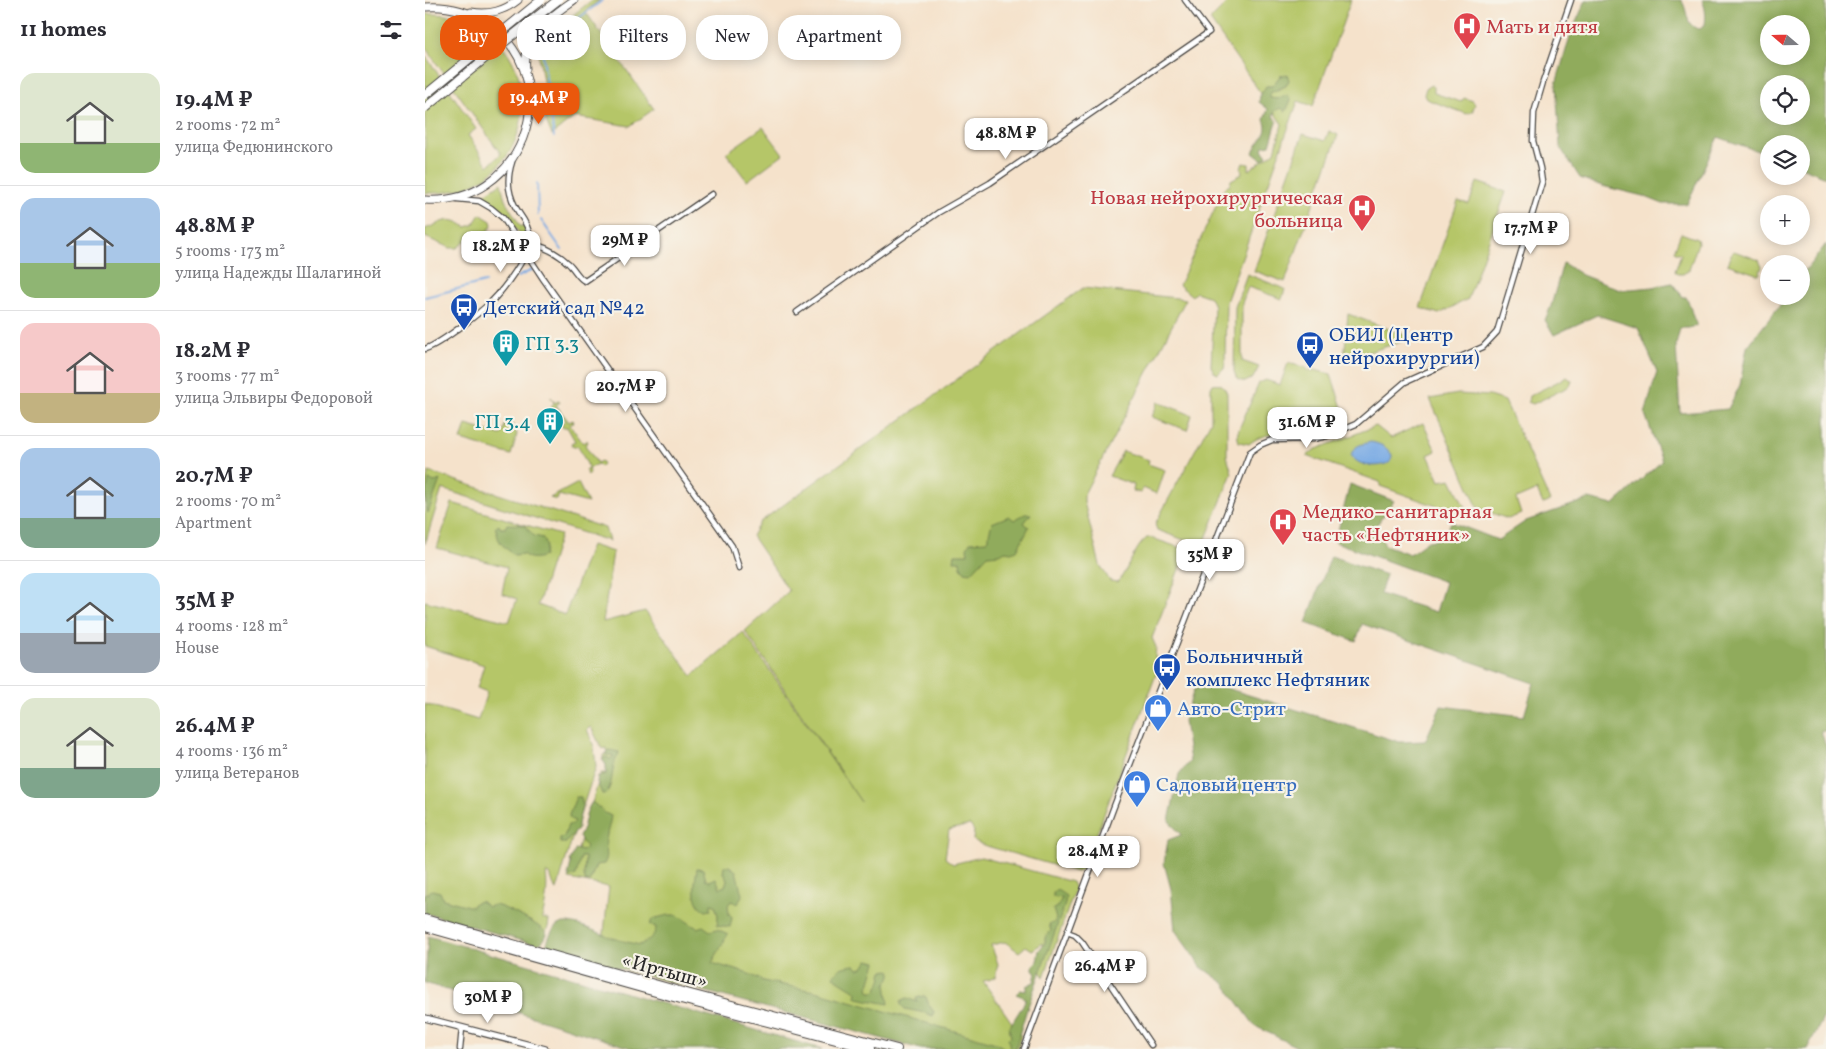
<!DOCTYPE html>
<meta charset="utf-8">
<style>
body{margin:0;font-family:Vollkorn,serif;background:#f7f7f7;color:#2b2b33;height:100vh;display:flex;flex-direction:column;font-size:19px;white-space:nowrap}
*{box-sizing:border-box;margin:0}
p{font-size:16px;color:#7c7c81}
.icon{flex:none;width:28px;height:28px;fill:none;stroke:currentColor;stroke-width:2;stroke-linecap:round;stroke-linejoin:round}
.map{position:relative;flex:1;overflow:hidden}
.side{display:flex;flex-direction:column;background:#fff;width:425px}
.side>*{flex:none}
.guide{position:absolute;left:15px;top:15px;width:475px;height:45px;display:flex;gap:10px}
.needle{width:32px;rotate:290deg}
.tools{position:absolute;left:1335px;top:15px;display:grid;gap:10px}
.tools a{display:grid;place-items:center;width:50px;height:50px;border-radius:50%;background:#fff;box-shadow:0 2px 12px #0003;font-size:25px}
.price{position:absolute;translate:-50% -42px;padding:0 11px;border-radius:10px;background:#fff;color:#222;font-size:16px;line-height:32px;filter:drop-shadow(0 1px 2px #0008)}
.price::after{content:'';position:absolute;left:50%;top:30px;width:15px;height:11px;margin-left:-8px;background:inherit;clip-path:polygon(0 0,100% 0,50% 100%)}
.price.selected{background:#ea580c;color:#fff}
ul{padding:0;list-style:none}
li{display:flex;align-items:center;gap:15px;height:125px;padding:0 20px}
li+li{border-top:1px solid #e1e1e2}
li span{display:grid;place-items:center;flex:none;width:140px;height:100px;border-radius:15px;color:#555}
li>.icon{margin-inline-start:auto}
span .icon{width:60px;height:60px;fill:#fffc;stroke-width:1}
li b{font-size:21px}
h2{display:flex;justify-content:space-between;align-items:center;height:60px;padding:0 20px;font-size:21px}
.chip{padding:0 18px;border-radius:20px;background:#fff;box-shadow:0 2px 12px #0003;font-size:18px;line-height:45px}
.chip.selected{background:#ea580c;color:#fff}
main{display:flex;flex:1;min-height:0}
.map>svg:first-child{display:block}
.green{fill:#b5c668;stroke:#70784a}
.forest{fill:#90ab5c;stroke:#5e6b44;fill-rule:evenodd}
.water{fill:#79aae4;stroke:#526a88}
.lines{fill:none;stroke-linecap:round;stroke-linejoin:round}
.stream{stroke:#79aae4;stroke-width:2}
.minor-casing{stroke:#494643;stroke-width:7}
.tertiary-casing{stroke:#494643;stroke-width:8}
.secondary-casing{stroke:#494643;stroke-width:9}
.trunk-casing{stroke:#494643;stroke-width:10}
.minor{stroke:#fff;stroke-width:4.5}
.tertiary{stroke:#fff;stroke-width:5.5}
.secondary{stroke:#fff;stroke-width:7}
.trunk{stroke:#fff;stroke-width:8}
.trunk-bridge-casing{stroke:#494643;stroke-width:10;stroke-linecap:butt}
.trunk-bridge{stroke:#fff;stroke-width:8}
.labels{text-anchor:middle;stroke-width:4.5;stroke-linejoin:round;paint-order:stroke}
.health-label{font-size:20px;fill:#be3a42;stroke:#f7f3e8;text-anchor:start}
.transit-label{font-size:20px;fill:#164399;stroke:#f7f3e8;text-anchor:start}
.culture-label{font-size:20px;fill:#0d838f;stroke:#f7f3e8;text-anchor:start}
.shop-label{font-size:20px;fill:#366cbe;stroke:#f7f3e8;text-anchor:start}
.street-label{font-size:20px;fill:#2b2b2b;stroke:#f7f3e8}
</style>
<main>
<section class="side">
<h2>11 homes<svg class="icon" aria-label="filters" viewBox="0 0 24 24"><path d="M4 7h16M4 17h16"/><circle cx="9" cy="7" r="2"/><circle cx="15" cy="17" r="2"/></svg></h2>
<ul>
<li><span style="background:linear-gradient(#dfe7d0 70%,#8fb573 0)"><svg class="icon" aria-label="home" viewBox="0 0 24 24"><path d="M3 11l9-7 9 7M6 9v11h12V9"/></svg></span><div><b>19.4M ₽</b><p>2 rooms · 72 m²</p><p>улица Федюнинского</p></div></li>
<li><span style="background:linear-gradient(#a9c7e8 65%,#8fb573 0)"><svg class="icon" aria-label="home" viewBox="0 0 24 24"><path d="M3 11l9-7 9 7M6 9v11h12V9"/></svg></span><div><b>48.8M ₽</b><p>5 rooms · 173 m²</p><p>улица Надежды Шалагиной</p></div></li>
<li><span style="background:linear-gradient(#f6c9c9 70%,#c2b280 0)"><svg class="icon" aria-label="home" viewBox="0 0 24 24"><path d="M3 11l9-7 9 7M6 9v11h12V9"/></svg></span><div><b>18.2M ₽</b><p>3 rooms · 77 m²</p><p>улица Эльвиры Федоровой</p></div></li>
<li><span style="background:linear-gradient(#a9c7e8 70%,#7fa58c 0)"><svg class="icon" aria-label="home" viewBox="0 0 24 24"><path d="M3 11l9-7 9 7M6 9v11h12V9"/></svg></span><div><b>20.7M ₽</b><p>2 rooms · 70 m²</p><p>Apartment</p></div></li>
<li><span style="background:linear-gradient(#bfe0f5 60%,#9aa5b1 0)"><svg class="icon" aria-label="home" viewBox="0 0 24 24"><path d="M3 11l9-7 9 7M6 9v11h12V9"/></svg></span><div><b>35M ₽</b><p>4 rooms · 128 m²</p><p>House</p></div></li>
<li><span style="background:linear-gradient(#dfe7d0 70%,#7fa58c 0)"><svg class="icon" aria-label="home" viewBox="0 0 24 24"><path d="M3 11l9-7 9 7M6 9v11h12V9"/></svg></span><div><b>26.4M ₽</b><p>4 rooms · 136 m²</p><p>улица Ветеранов</p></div></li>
</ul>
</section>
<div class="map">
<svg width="1401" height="1049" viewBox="0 0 1401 1049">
<rect width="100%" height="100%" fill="#f7f3e8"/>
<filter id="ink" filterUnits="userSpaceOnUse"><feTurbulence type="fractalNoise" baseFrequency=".02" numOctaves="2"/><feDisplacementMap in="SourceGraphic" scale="10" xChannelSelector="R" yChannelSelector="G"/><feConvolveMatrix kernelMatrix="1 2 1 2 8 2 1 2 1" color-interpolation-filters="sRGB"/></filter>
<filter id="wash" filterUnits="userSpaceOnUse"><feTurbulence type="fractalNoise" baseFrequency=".0096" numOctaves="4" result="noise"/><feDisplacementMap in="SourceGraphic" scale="20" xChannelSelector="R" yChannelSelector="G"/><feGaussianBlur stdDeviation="1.12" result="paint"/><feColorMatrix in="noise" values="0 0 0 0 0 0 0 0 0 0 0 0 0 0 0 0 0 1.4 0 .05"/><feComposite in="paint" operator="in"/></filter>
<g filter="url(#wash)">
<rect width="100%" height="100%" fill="#f5e2cb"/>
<path class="green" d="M167,0h8l-15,11 69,98 -24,17 -56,-9 -22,18 -6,-14 -1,-29 -7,-40 7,-15z
M805,0h121l-38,106 -15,-5 -72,201 -1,61 -1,5 -6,6 -4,-2 -3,-6 3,-60 -4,-9 -14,-5 -4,4 -13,-11 46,-98 5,-3 1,-4 11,-6 -1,-6 2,-5 6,1v6l26,-18 7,-28 -72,-104z
M0,14c130,-4 130,184 0,179v-138l51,74 -8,6 20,31 13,-12 -76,-107z
M1006,85l3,2v6l27,9 3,-4 9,3 2,4 -3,7 -5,2 -41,-15 -2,-4 2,-7z
M338,127l20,27 -36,27 -21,-28z
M904,131l9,4 -53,147 -31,-11 49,-137 22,7z
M1052,182l29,10 -38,107 -29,15 -19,-6 38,-107 11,3z
M76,183l4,17 16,27 3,-2 2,6v11l-25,-33 -19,-13z
M55,214l11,7 1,4 -4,6 -14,9h-7l-10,8h-7l-25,-11v-8c17,-6 23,-15 41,-2l7,-2z
M1256,233l16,6 1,4 -9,27 -6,4h-6l-2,-3 6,-17 -7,-3z
M1309,251l25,9 3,7 -3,8 -32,-11 5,-12z
M822,274l38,15 -3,10 -34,-12 -6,16v58l17,6 -6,11 -8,4c-7,-2 -9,-3 -11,-11l1,-64z
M658,288l103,11 -102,195v8l16,63 10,16 8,1c9,-11 20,-41 31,-45l46,16 3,6 -1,3 -14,-3 -31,79 4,9 -1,11 6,3 -77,207 -7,4 -94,-27 -10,-5 1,-9 -4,-6 -21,5 -4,28 8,6 28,-7 91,25 3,7 -31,88 -8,-12 7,-16v-6l-11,7 -6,-4 -7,6 -14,-10 -14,3 7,19 -3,13 -6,3 -6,1 38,55 -3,13h-95l-320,-108 6,-54 -40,-8 32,-106h5l2,-9 -5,-3v-6l4,-2 -1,-5 -4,1 -11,-22 -4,2 7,18 2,20 -25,75 -14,48 -2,-1 -5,-15 -4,-1c2,16 0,30 -4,45l7,2 -1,7 -4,10 -119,-26v-207l53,16 9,-28 -10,-4 7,-23 -59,-19v-45l84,21 8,-23 -15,-6 5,-26 -70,-19 15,-45 108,32 -22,70 27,10 26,-70 22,7 -10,70 42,-11 47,65 51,-44 118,170 -116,-171 44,-40 -37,-55 8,-14z
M923,314l65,24 -69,22z
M863,363l19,5 -1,2 7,2 1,-2 17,4 15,46c-9,4 -17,8 -26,10 -24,7 -50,-3 -71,14l-10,-2 -2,-7 2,-6 20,-46 7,-3 14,5z
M1142,377l5,4 -2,5 -37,18 -5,-2 1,-6z
M788,384c8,-2 11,2 14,9v63l5,17 -27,68 -7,4 -41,-15 -2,-6 56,-103v-33z
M1033,394l31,2 16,5 45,100 -7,3 -6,-14 -21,9 5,15 -13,5 -30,-11 -48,-109z
M126,397l4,6 4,-3 1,2 -4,3 13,17 4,-2 1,2 -4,3 13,18 4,-3 1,2 -3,3 12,18 4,-2 2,3 -3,3 -3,-3 -9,5 2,5 -2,1 -3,-5 4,-2 -11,-22 -5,1 -2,-4 4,-2 -8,-14 -4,1 -2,-4 4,-3 -8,-14 -4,2 -2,-3 3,-3z
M733,402l34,13 -5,15 -35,-13z
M81,423l6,1 5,10 -6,21 -50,-15 5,-15 35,10z
M998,423l13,28 -8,4 12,26 11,-2 19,39 -90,-32v-4l-73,-26 7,-6 62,-24 15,12z
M698,451l26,9 -1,4 17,6 -8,24 -14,-6 -2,5 -8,-2 1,-6 -25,-9z
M4,472l176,56 4,13 -167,-52 -17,55v-60z
M153,483l10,20 -29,-8 -2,5 -7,-2z"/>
<path class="forest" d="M1161,0h95c8,10 3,27 19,29l5,-4c1,-9 1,-17 -3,-25h124v177l-25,-10v-23h-32v11l-51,-18 -31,67h-24l-20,-8 -41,-10 -22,-8 -20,-31 -4,-63 15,-51zM1344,24h32v32h-32zM1344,84h32v32h-32z
M862,74l2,6 -3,6 -16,7v5l7,1 11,-4 3,5 -5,11 -5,-3 -6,3 -2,5 4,5 -7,24 -6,1 -1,5 4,5 -5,4 -9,-7c4,-12 18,-19 11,-33l4,-11 -9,-7 1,-6 6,-10h6l8,-10z
M1401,244v487h-5l5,16v266l-19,36h-506l-46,-23 -31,-43 -23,-16 -26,-37 -4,-41 -7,-26 4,-23 13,-5 -12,-14 10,-47 11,-13 -6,-40 10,-32 29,-2 177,55 25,-1 16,-35 83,10 10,-33 -172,-59 -6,17 -50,-18 25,-67 55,19 -6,19 56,18 9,-30 -110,-40 15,-58 44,17 -18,25 9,19 25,9 18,-13 16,-3 7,-16 47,18 28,-19 63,-22 24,6 49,-44 -17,-47 12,-42 -19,-44 -41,-13 -43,20 -9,-15 6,-14 12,-43 19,12 38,15 33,-3 19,-4 11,14h3c6,10 5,19 11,28l-8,3h-9l-4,17 4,68 48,-4 12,-24 7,-38 40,-51h14v-20z
M4,480l6,2 5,-2 -12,33c-3,-10 -3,-21 1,-33z
M600,514h6l-7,9 5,4 -12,23 -6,2 -6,-1 -5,3 -12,1 -17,18 -6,-1 -4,-5 -1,-6h-6l1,-7h13l-1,-6 3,-6 17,-1 5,-18 17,-7 5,4z
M82,524l17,1 10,11 9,2 3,7 -2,11c-7,3 -15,4 -21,-2l-9,1c-8,-7 -17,-12 -17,-24l-2,-3 4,-3 1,3h5z
M184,750l10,2c-1,5 -4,8 -5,12 -2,10 -2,22 -8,30h-4l-5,-12 1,-6 8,-2v-9l-4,-6 4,-2 4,2 3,-2v-2h-7l-1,-2z
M151,797h5c4,11 -4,21 -3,33l-6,5 -6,8h-6v-5l4,-1 4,-12 5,-1 2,-3 -5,-2 -1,-4z
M167,802c7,5 11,11 19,14 -1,8 -4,16 -5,24 -2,10 4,14 -2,24l-8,1 -6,16 -4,1 -2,-5 1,-20h-4l-5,18 -6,2 -2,-1 3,-13 -1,-3 6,-11 6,2 4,-4 -7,-10c7,-11 5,-24 13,-35z
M299,866h5l7,5 6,24 -4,9 -7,-3 -3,4 1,9 3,4 -2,9 -13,-2 1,-9 -3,-11 -4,-1v6l-5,1c-16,-8 -11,-28 -9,-43l6,1 3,11 4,1 6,-3 4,10 5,-2 2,-6 -4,-7z
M7,890l8,2 3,7 29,8 2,-4 6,-2 8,6c1,-1 6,-2 7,-2 10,2 48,21 52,29l-3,6 -4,4 -10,-1 -105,-30v-20l4,1v-3z
M632,890l9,6 -1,8 -39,108 -11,37h-5l-2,-11 3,-1 -2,-9c6,-11 13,-19 17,-30l-10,-4 4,-4 6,1v-5l8,-4 2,-9 -3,-4v-4l4,-4 2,-11 6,-7v-6l6,-6 -2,-7 5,-1 2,-4 -3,-10 4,-2 5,-9 -9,-1v-4z
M243,915h9l20,13 6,-2 7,5 7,-2 11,5 -16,29 37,11 14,7 56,11 177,51 10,6h-85l-363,-97 -12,-5c2,-8 6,-20 14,-23 11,-5 41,10 53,14 9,3 18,5 27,7 7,-4 16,-9 16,-18l-6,-2 2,-6z
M3,936l394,113h-188l-209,-66z
M443,960l8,2 -8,26 2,4h5c3,-3 5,-10 7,-15l-1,-2 1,-4 8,-1c3,6 -1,9 -4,14l3,20 -32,-6 -1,-1 1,-5c-4,-3 -22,-13 -24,-16 5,-9 12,-10 22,-11l3,4 5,-1z
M499,996l2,1 3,8 5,7 -1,4 -8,-3 -20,-4 -4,-4v-4l6,-3 10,4 -1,-4z"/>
<path class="water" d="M946,442c10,2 16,5 21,13l-1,7c-12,6 -32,6 -40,-7 3,-10 11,-11 20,-13z"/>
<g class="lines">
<path class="stream" d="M129,137l-11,-81 3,-11 6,-7 51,-38
M112,183l1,32
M116,220l21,30
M93,277l14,-7
M0,297l60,-15"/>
</g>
</g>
<g filter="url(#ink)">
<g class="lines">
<g class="minor-casing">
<path id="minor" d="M32,199l22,2 12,7 12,10 41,62 188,266 7,22
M104,250l7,-5c11,3 24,10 32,18 7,6 10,15 17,18l127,-87
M372,312l142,-100 51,-29 219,-151 -24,-32
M0,349c17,-6 52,-34 66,-47 12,-12 40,-48 39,-65 -1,-9 -6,-17 -11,-24 -11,-17 -13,-32 -7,-51
M642,932l8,3 7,7 69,103
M35,1049l2,-21
M599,1049l89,-240 137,-357 10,-7 12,-5 41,-1 14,-3 29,-12 49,-42 78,-35 14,-15 45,-150 -2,-14 -7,-27 1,-28 9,-31 28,-82"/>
</g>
<g class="tertiary-casing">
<path id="tertiary" d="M0,1018l120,31"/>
</g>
<g class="secondary-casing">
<path id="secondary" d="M0,7c24,-2 49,5 68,20 74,61 28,179 -68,173
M46,12c19,3 33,-1 47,-12
M101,69c-4,-35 23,-51 48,-69"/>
</g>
<g class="trunk-casing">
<path id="trunk" d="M0,919l254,72 218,58
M0,927l252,71 193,51"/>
</g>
<use href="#minor" class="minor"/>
<use href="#tertiary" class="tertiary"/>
<use href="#secondary" class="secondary"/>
<use href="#trunk" class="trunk"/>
<g class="trunk-bridge-casing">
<path id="trunk-bridge" d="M0,95l116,-95
M0,108l87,-72 46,-36"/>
</g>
<use href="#trunk-bridge" class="trunk-bridge"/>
</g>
</g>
<defs>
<g id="hospital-pin" transform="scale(1.4375)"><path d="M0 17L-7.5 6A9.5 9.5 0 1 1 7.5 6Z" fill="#e0444e" stroke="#f7f3e8"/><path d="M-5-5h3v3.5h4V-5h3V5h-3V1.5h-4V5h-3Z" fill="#fff"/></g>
<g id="bus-pin" transform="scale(1.4375)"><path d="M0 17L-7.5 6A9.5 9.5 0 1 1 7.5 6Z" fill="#1a4fb4" stroke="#f7f3e8"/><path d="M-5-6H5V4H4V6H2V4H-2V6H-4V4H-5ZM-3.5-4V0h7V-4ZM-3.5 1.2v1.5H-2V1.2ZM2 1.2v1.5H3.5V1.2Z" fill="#fff"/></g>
<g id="building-pin" transform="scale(1.4375)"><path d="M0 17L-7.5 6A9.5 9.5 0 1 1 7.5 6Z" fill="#0f9aa8" stroke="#f7f3e8"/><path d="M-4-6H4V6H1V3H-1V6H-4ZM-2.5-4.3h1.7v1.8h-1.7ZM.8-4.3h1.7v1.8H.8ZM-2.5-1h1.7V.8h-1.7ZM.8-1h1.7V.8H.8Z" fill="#fff"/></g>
<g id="shop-pin" transform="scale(1.4375)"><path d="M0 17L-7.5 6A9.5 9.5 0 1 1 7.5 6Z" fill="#3f7fe0" stroke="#f7f3e8"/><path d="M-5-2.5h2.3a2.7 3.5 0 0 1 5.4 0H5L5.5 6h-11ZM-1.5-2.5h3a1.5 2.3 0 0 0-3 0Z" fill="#fff"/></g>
</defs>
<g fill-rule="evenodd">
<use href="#hospital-pin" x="1042" y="26"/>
<use href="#hospital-pin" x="937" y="208"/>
<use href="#bus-pin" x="39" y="307"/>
<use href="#building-pin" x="81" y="343"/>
<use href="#bus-pin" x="885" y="345"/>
<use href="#building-pin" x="125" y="421"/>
<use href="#hospital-pin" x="858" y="522"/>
<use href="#bus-pin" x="742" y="667"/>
<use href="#shop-pin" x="733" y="708"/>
<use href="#shop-pin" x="712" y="784"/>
</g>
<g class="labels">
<g class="health-label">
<text x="1061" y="33">Мать и дитя</text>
<text x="918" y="204" text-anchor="end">Новая нейрохирургическая<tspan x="918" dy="23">больница</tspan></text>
<text x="877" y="518">Медико–санитарная<tspan x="877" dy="23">часть «Нефтяник»</tspan></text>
</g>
<g class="transit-label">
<text x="58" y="314">Детский сад №42</text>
<text x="904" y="341">ОБИЛ (Центр<tspan x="904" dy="23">нейрохирургии)</tspan></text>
<text x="761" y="663">Больничный<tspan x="761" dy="23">комплекс Нефтяник</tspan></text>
</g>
<g class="culture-label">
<text x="100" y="350">ГП 3.3</text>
<text x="106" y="428" text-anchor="end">ГП 3.4</text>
</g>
<g class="shop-label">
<text x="752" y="715">Авто-Стрит</text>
<text x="731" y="791">Садовый центр</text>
</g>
<g class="street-label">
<text transform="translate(240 970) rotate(15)" y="7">«Иртыш»</text>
</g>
</g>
</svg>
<div class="tools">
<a><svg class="needle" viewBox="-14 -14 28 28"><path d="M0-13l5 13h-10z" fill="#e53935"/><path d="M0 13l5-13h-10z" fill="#7c7c81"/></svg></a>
<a><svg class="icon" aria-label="locate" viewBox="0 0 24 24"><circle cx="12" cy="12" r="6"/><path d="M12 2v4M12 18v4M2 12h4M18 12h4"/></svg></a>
<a><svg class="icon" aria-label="layers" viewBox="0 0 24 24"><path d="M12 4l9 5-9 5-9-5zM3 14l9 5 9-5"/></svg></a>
<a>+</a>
<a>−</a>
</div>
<b class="price selected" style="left:114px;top:125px">19.4M ₽</b>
<b class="price" style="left:581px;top:160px">48.8M ₽</b>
<b class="price" style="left:1106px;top:255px">17.7M ₽</b>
<b class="price" style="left:200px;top:267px">29M ₽</b>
<b class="price" style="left:76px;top:273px">18.2M ₽</b>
<b class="price" style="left:201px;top:413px">20.7M ₽</b>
<b class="price" style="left:882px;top:449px">31.6M ₽</b>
<b class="price" style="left:785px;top:581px">35M ₽</b>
<b class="price" style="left:673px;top:878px">28.4M ₽</b>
<b class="price" style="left:680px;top:993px">26.4M ₽</b>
<b class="price" style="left:63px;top:1024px">30M ₽</b>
<div class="guide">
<a class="chip selected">Buy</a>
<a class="chip">Rent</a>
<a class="chip">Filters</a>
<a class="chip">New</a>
<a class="chip">Apartment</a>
</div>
</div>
</main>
